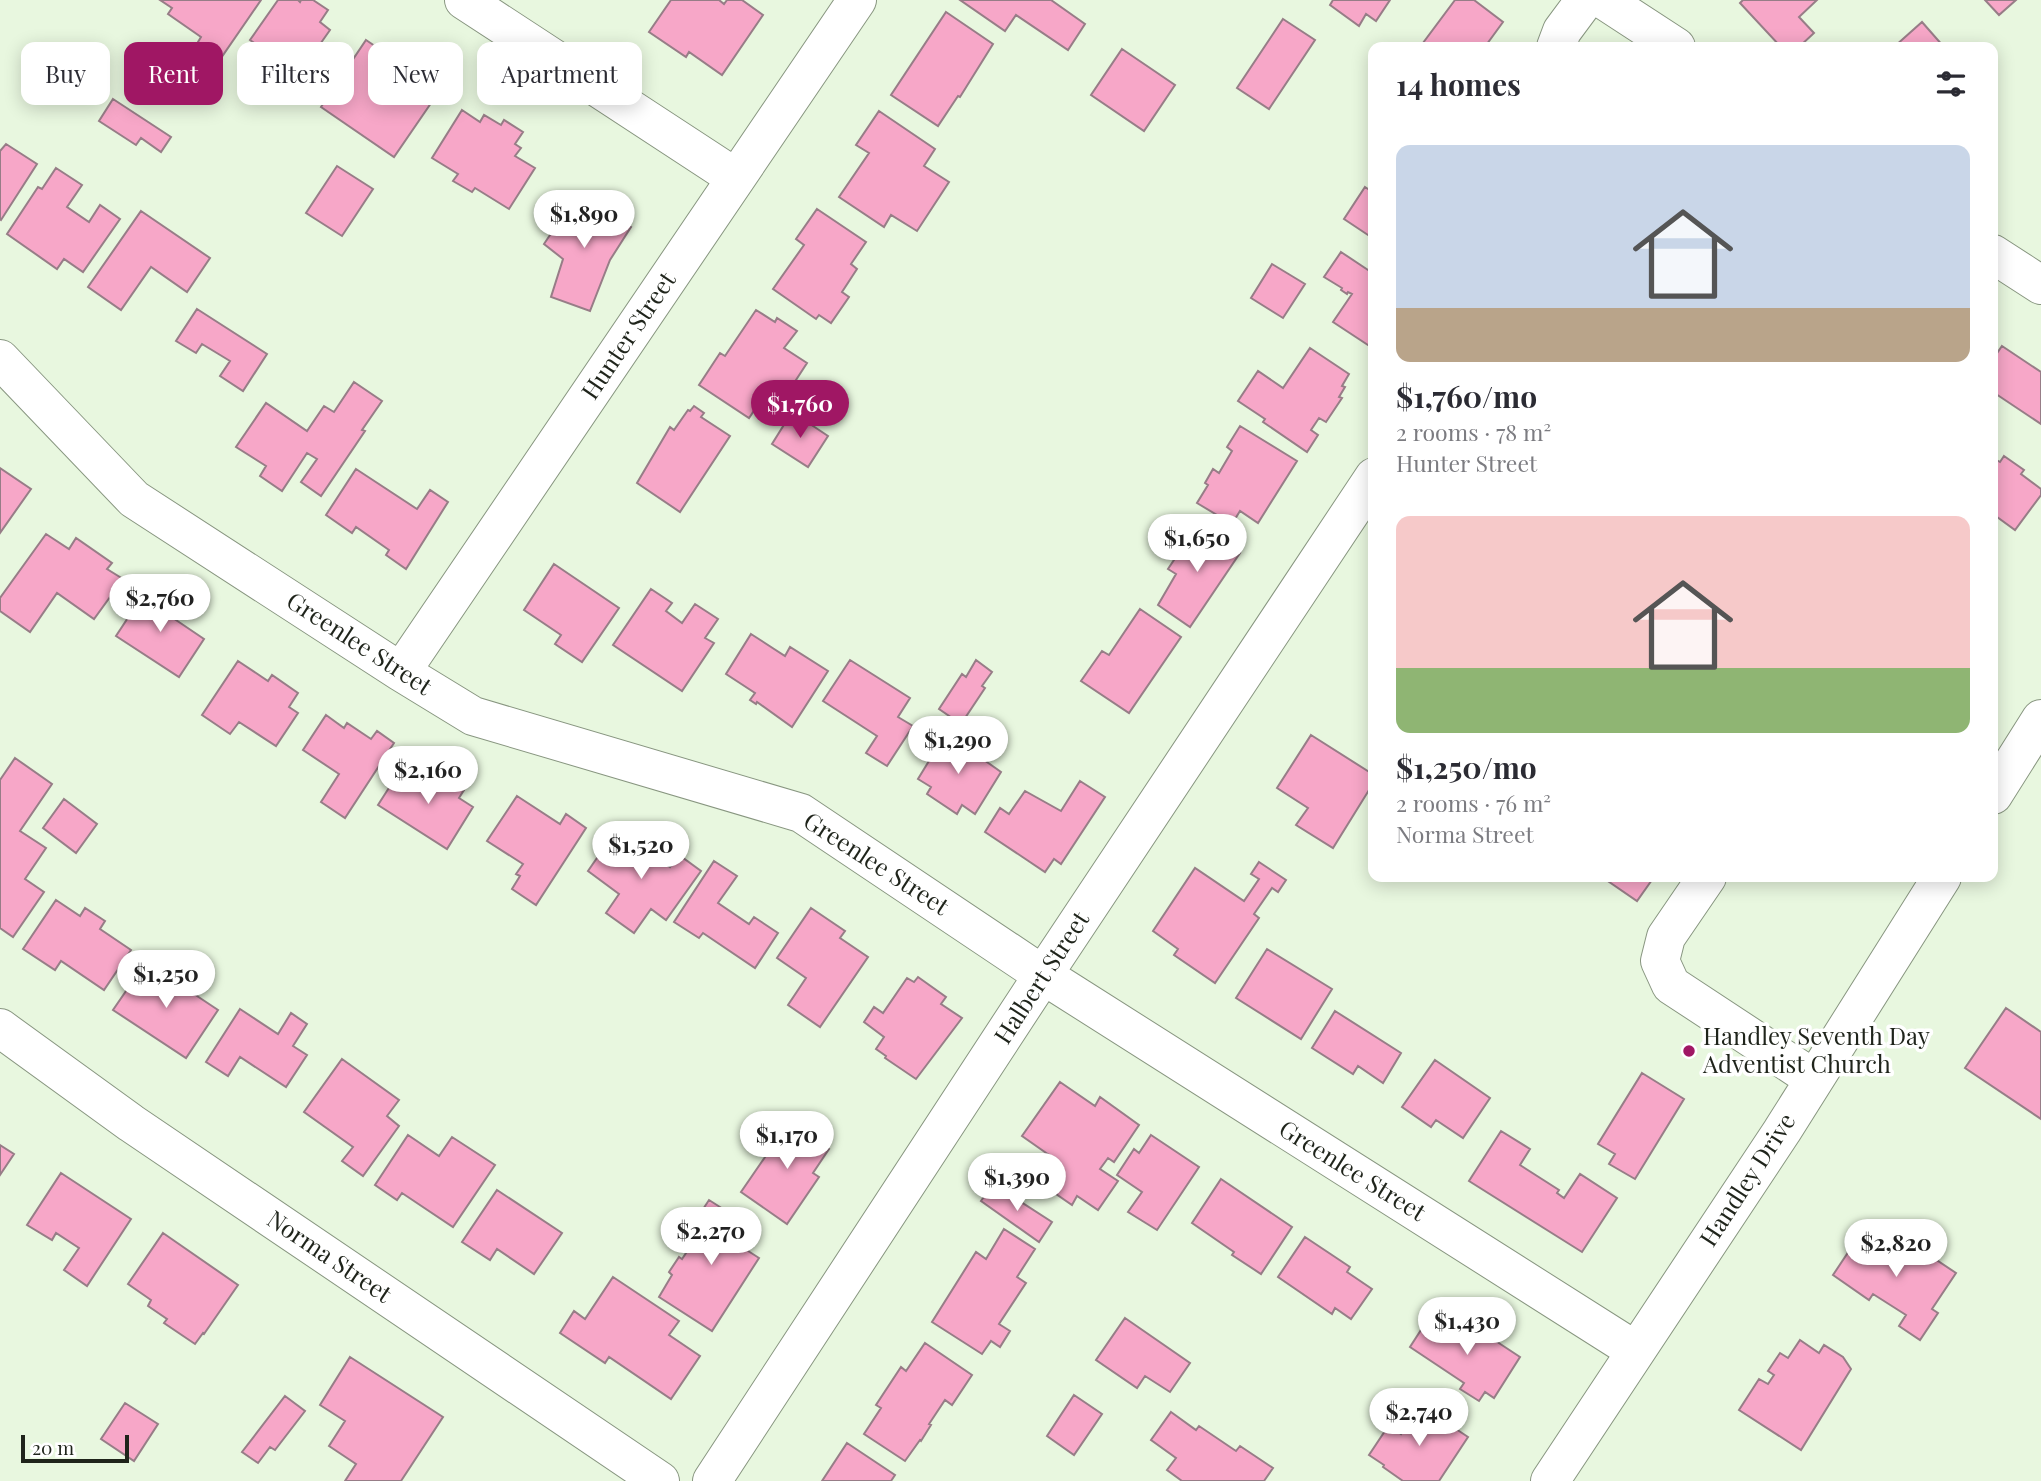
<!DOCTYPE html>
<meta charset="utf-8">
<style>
body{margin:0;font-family:"Playfair Display",serif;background:#f7f7f7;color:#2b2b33;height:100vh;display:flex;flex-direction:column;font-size:26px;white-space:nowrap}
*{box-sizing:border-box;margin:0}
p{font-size:23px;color:#7c7c81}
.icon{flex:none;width:38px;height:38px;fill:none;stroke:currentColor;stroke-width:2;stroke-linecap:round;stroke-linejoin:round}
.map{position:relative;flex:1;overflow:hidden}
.panel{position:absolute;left:1368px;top:42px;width:630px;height:840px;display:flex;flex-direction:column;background:#fff;border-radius:14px;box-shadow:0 4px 18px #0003}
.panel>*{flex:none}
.top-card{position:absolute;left:21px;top:42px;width:665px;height:63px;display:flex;gap:14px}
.scale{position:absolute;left:21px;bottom:18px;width:108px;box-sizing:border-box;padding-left:7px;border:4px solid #1f241b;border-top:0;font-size:19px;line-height:24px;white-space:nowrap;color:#1f241b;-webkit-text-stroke:5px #fff;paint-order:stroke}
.price{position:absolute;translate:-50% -60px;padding:0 16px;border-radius:24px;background:#fff;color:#222;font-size:23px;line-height:46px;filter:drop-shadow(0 2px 4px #0008)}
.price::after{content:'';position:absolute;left:50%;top:42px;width:21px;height:16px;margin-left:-10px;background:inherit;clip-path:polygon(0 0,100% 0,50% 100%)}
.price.selected{background:#a01764;color:#fff}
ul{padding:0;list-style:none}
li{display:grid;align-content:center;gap:14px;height:371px;padding:0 28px}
li span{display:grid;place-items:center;height:217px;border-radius:14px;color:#555}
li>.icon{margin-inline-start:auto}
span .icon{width:126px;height:126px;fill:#fffc;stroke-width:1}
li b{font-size:30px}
h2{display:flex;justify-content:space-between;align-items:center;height:84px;padding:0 28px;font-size:30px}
.chip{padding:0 24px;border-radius:14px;background:#fff;box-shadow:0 4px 18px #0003;font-size:24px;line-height:63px}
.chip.selected{background:#a01764;color:#fff}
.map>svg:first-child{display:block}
.building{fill:#f7a7c8;stroke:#977d87;stroke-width:2}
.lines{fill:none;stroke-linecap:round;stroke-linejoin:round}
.minor-casing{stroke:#889680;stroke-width:40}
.minor{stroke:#fff;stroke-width:38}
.poi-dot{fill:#a01764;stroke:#fff;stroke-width:2.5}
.labels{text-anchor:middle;stroke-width:7;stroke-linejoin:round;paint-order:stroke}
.street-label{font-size:24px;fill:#1f241b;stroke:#fff}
.poi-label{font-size:24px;fill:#1f241b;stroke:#fff;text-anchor:start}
</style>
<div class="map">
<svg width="2041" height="1481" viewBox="0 0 2041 1481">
<rect width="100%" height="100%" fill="#e8f7df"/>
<path class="building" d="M160,0h101l-40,58 -23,-16 3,-5 -33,-23 4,-6z
M278,0h20l2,2 1,-2h12l15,10 -8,12 10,8 -31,44 -49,-34z
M671,0h48l5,4 3,-4h15l21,15 -41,60 -33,-23 -3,5 -37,-25z
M960,0h91l34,24 -17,26 -52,-35 -11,16z
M1333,0h57l-14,21 -10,-7 -7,12 -29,-21z
M1455,0h19l29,22 -16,22 5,3h-72z
M1743,0h74l-18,17 15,16 -15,14h-18l-41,-44z
M1985,0h31l-17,15z
M946,12l47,32 -33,53 -2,-1 -20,30 -47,-31z
M1283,19l32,21 -46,69 -32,-21z
M1922,22l22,25h-48l-1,-1z
M366,40l74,50 -46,67 -73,-50z
M1122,49l53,36 -31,46 -53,-36z
M113,99l58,38 -10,15 -20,-14 -5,7 -37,-24z
M462,110l18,12 4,-7 17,10 3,-5 19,12 -8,12 6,4 -6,8 20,12 -26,41 -34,-21 -3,4 -19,-11 5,-7 -26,-16z
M879,111l56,38 -11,17 25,16 -32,49 -26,-16 -7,12 -45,-30 30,-44 -13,-8z
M6,144l31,20 -36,56 -1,-1v-68z
M337,166l36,23 -31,47 -36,-23z
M56,168l26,17 -15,22 22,15 11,-17 20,14 -37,53 -19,-13 -7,10 -50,-35 31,-47 4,2z
M1365,187l9,6v46l-30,-20z
M578,193l53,34 -21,33 -20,51 -39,-14 12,-38 -19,-15z
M817,209l49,33 -15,22 6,5 -15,23 7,5 -18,26 -12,-8 -3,4 -43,-30 31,-44 -8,-6z
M141,211l69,47 -23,34 -36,-25 -30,43 -33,-23z
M1341,252l33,22v70l-3,3 -38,-25 19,-28 -4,-2 -1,2 -6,-4 1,-2 -18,-11z
M1272,264l33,20 -22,34 -32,-20z
M197,309l70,45 -24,37 -23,-15 10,-15 -28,-17 -6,9 -20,-12z
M756,310l19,12 2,-4 20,13 -13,17 23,15 -28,43 -15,-10 -15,22 -50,-33 21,-32 5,3z
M2002,346l39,26v52l-48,-32v-33z
M1310,348l39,26 -7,12 3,1 -6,10 3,1 -16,24 -7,-4 -8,12 7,5 -11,17 -44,-30 2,-3 -27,-18 20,-30 25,17z
M354,382l28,19 -20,29 3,1 -44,65 -20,-14 16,-23 -10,-6 -25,38 -22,-15 6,-10 -30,-19 30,-44 41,28 17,-25 10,6z
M694,406l10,7 -3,4 29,19 -50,76 -43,-29 33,-56 4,3 14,-20 2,1z
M792,412l36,24 -20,31 -36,-23z
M1240,426l57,35 -39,62 -18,-12 -8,13 -35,-21 11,-18 -3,-2 8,-14 6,4 13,-22 -5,-4z
M2004,456l20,14 -3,4 20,15v6l-26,35 -22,-16v-56l7,4z
M0,468l31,21 -31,44z
M356,469l61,40 13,-19 18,12 -42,67 -20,-14 3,-5 -33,-23 -4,6 -26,-18z
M1198,524l42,29 -50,74 -32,-22 18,-31 -8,-5z
M46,534l23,15 7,-11 36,25 -5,6 16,10 -29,40 -37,-26 -27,39 -30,-21v-13z
M554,564l65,44 -37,54 -27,-18 6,-9 -37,-25z
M147,589l31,21 -5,8 31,21 -25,38 -63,-41z
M651,589l21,14 -6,8 16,12 13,-19 23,15 -13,19 9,5 -32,48 -69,-46z
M1140,609l41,28 -52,76 -48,-32 21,-30 7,4z
M751,634l34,22 5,-9 38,24 -36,56 -35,-25 -1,2 -6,-4 5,-7 -29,-19z
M850,660l60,38 -12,19 15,9 -26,40 -21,-13 11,-17 -54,-35z
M976,660l16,12 -10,14 3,2 -24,36 -22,-15 23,-35 4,3z
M238,661l30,20 4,-6 26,18 -9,14 9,6 -22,33 -37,-24 -9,12 -28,-19z
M326,715l18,13 3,-5 24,16 6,-8 17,12 -49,75 -24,-16 18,-28 -36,-24z
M946,733l55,39 -26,42 -13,-9 -5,9 -30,-20 4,-7 -13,-8z
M1311,735l63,40v7l-41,66 -37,-23 12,-17 -31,-20z
M15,758l37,26 -32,47 26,17 -21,31 19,13 -31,45 -13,-9v-148z
M414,766l26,16 3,-5 21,13 -5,8 14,9 -26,42 -69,-44 14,-22 8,5z
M1080,781l25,16 -44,67 -7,-5 -9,13 -60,-40 15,-24 9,6 16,-23 36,20z
M517,796l43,28 6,-10 20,14 -50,77 -24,-16 8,-13 -4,-2 7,-10 -36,-23z
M64,799l33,25 -21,29 -33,-25z
M617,829l53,38 9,-12 22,16 -35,49 -15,-11 -17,24 -28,-20 13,-19 -31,-23z
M714,861l23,15 -19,27 31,21 5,-7 24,16 -23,35 -52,-35 -4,5 -25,-16z
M1259,862l27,18 -8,12 -6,-4 -18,26 5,4 -44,65 -41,-28 4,-6 -25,-18 42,-63 49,33 15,-22 -8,-5z
M1602,877h52l-17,24z
M56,900l24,16 5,-8 20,13 -5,8 31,21 -27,40 -43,-29 -6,9 -32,-21z
M811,908l34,23 -5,7 28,19 -48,70 -32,-22 18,-27 -29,-20z
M1267,949l65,40 -31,50 -65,-41z
M146,962l72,48 -32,48 -73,-48z
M918,977l28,20 -5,7 21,14 -46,61 -31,-21 1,-2 -10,-7 8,-12 -20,-15 10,-15 9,6 24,-35 7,4z
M2006,1008l35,24v87l-76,-51z
M240,1009l38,25 13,-21 16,11 -14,22 14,9 -21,32 -46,-30 -12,19 -22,-14z
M1335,1011l66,42 -18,30 -25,-17 -5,8 -41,-26z
M342,1059l57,41 -12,16 12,10 -36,50 -21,-15 11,-14 -49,-35z
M1435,1060l55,38 -27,40 -27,-18 -5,7 -29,-20z
M1642,1073l42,26 -49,80 -26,-15 6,-10 -17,-10z
M1060,1082l35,24 5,-9 39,28 -25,37 -6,-4 -8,11 18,12 -20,29 -21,-14 -5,9 -29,-20 16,-23 -37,-26z
M794,1115l24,16 -5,7 16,11 -16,24 6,4 -32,47 -46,-32z
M1501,1131l29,18 -10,16 39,25 -2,3 7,5 16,-24 37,24 -35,54 -113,-71z
M408,1135l31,21 13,-19 43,28 -42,62 -51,-34 -5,7 -22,-15z
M1151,1135l48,32 -42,63 -29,-18 14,-20 -25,-17 17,-26 5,4z
M0,1145l14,9 -14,21z
M61,1173l70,46 -44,67 -23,-16 15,-22 -23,-15 -4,7 -25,-15z
M1221,1179l71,48 -31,47 -29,-19 2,-3 -42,-29z
M993,1184l59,38 -13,20 -58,-41z
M497,1190l65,43 -28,41 -37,-25 -7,11 -28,-18z
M709,1200l47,30 -11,19 14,9 -47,73 -53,-34 13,-22 -3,-3 10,-15 3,2 16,-24 -8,-6z
M1865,1227l46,30 6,-10 39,26 -24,36 6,4 -18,27 -21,-14 7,-11 -33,-21 -4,6 -36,-25z
M1004,1229l31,20 -18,28 9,6 -27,41 11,7 -10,16 -9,-6 -9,13 -50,-32 44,-70 10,7z
M163,1233l75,52 -34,49 -1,-1 -8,11 -31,-21 3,-4 -19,-13 3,-6 -23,-16z
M1305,1237l45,30 -3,5 25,17 -21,30 -16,-11 -3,6 -54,-37z
M613,1277l66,44 -10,14 31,21 -29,43 -62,-42 -4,6 -45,-30 14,-22 11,8z
M1430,1316l34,23 9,-13 47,31 -26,41 -9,-6 -6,9 -19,-12 4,-6 -54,-36z
M1125,1318l65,45 -20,29 -25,-16 -8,12 -41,-28z
M1800,1340l19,13 5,-8 19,12 8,12 -50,81 -62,-40 20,-31 9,5 6,-9 -6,-4 12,-18 8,5z
M925,1343l47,32 -20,30 -7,-5 -16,24 2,1 -10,16 -1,-1 -15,21 -41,-27 17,-26 -5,-3 25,-38 5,4z
M350,1357l93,60 -42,64h-56l11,-17 -27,-18 16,-25 -25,-16z
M1074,1395l28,19 -28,41 -27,-19z
M285,1396l20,15 -30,39 -5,-3 -12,16 -16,-11z
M125,1403l33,21 -24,37 -33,-22z
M1420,1405l48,32 -29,44h-36l-20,-14 1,-2 -15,-10 20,-30 12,9z
M1171,1412l25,18 3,-4 37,25 4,-5 33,22 -9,13h-82l-15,-11 9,-12 -25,-18z
M847,1443l48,32 -4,6h-69z"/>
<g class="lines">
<g class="minor-casing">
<path id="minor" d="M464,0l272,178
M1604,0l72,47
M1556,47l6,-16 23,-31
M1993,254l48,31
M0,359l134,140 267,173 72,44 328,97 242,162 593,376
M401,672l456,-672
M1993,795l48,-76
M1707,877l-41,60 -6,24 11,24 143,94
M0,1028l131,95 529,358
M712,1481l331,-506 331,-498
M1550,1481l232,-350 160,-254"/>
</g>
<use href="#minor" class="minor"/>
</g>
<circle class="poi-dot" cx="1689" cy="1051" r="7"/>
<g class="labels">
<g class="street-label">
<text transform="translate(629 336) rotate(-56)" y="8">Hunter Street</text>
<text transform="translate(359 644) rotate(33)" y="8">Greenlee Street</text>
<text transform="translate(876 864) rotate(33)" y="8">Greenlee Street</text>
<text transform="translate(1042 978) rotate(-57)" y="8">Halbert Street</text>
<text transform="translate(1352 1171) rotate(32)" y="8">Greenlee Street</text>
<text transform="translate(1748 1180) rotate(-57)" y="8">Handley Drive</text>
<text transform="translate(329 1257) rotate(34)" y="8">Norma Street</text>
</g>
<g class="poi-label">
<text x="1703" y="1045">Handley Seventh Day<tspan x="1703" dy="28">Adventist Church</tspan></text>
</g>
</g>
</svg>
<div class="scale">20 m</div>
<b class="price" style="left:584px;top:250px">$1,890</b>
<b class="price selected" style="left:800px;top:440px">$1,760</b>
<b class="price" style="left:1197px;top:574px">$1,650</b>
<b class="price" style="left:160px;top:634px">$2,760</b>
<b class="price" style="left:958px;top:776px">$1,290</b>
<b class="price" style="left:428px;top:806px">$2,160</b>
<b class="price" style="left:641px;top:881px">$1,520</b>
<b class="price" style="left:166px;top:1010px">$1,250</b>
<b class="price" style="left:787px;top:1171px">$1,170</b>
<b class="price" style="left:1017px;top:1213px">$1,390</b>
<b class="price" style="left:711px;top:1267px">$2,270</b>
<b class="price" style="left:1896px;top:1279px">$2,820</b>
<b class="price" style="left:1467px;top:1357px">$1,430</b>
<b class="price" style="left:1419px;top:1448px">$2,740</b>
<div class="top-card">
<a class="chip">Buy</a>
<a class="chip selected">Rent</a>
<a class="chip">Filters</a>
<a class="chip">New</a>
<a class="chip">Apartment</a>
</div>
<section class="panel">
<h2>14 homes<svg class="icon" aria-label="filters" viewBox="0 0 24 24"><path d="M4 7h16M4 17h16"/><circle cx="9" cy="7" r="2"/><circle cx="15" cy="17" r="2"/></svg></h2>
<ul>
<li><span style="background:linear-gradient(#c9d6e8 75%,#b9a48a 0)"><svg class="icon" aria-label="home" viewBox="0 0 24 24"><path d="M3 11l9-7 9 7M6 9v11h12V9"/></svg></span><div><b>$1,760/mo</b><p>2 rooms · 78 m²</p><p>Hunter Street</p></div></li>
<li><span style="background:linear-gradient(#f6c9c9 70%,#8fb573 0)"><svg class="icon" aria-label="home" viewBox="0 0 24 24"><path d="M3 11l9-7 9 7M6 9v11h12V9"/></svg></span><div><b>$1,250/mo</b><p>2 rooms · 76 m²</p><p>Norma Street</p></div></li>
</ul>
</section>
</div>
